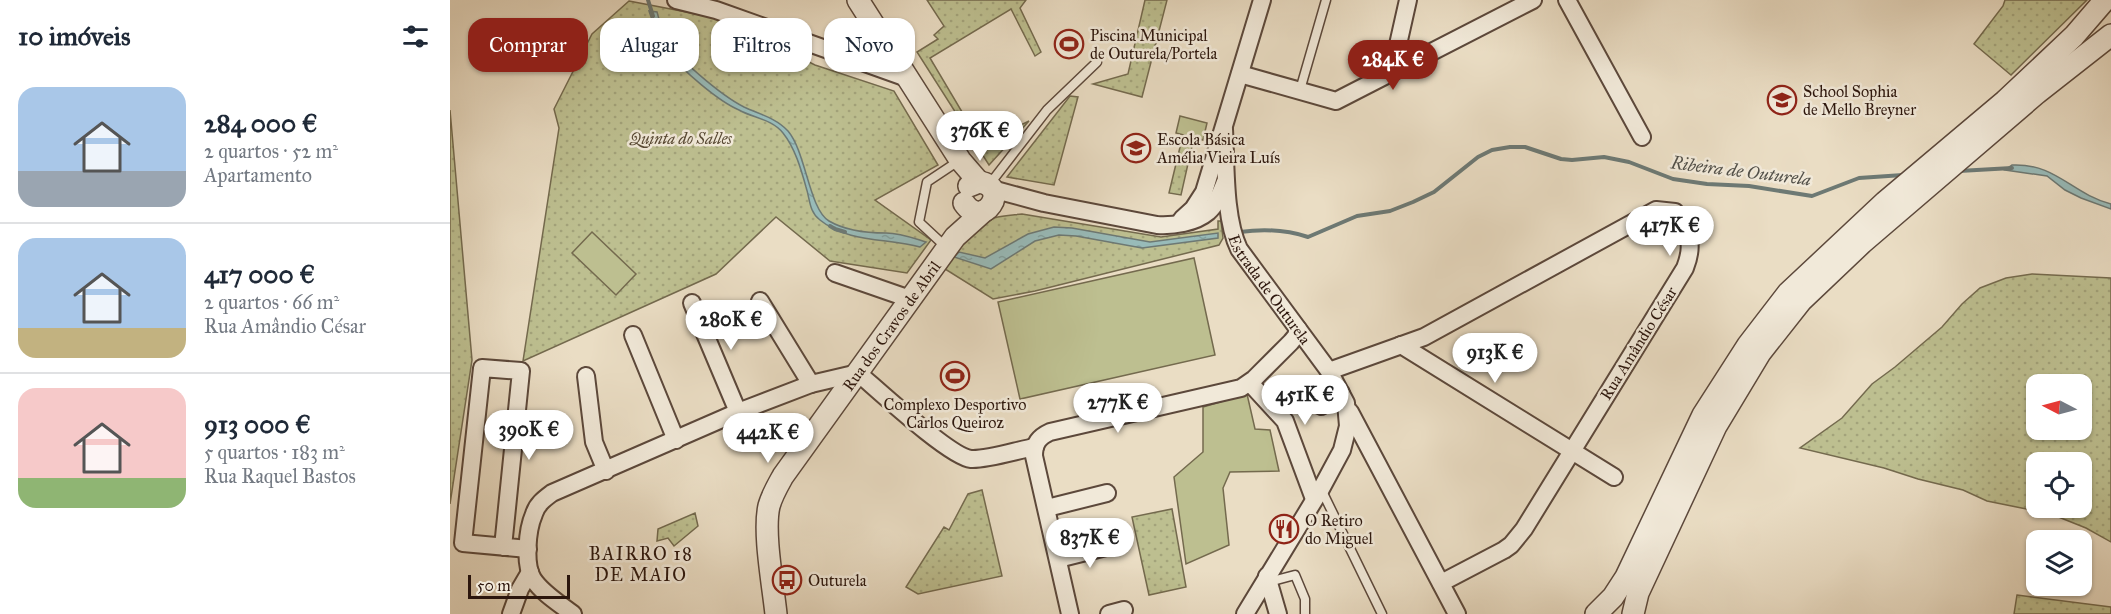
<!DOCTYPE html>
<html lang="pt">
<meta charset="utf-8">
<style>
body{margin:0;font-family:"IM FELL Great Primer",serif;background:#f6f6f7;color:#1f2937;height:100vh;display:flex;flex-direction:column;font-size:22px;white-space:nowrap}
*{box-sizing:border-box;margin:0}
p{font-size:20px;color:#747a83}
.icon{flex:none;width:33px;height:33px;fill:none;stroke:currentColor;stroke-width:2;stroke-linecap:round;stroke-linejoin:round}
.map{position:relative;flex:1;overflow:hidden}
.details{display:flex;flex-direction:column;background:#fff;width:450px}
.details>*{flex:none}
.hud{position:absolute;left:18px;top:18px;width:570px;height:54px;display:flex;gap:12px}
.needle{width:39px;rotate:276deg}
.buttons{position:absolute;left:1576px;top:374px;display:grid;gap:12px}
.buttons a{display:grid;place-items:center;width:66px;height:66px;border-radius:12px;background:#fff;box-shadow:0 2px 4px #0004;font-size:30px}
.scale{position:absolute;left:18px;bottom:15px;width:102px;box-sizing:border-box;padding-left:6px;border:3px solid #2c160d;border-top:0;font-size:16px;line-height:21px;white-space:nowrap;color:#2c160d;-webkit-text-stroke:4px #f1e9d9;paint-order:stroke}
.price{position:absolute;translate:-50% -51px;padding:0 14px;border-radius:21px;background:#fff;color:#222;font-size:20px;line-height:39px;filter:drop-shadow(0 2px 3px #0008)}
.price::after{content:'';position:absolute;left:50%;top:36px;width:18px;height:14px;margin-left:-9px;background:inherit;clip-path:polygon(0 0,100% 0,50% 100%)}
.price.active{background:#8f2418;color:#fff}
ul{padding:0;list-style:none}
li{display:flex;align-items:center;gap:18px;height:150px;padding:0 18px}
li+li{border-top:2px solid #e0e1e3}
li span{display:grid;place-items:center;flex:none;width:168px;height:120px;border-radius:18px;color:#555}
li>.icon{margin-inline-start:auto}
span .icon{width:72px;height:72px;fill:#fffc;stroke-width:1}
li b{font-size:26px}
h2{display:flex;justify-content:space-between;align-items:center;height:72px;padding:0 18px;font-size:26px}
.pill{padding:0 21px;border-radius:18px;background:#fff;box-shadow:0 2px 4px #0004;font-size:21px;line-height:54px}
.pill.active{background:#8f2418;color:#fff}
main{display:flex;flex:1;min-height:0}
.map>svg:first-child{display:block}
.grass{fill:url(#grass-dots);stroke:#746a4e;stroke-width:1.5;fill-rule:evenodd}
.garden{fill:#bdbf90;stroke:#746a4e;stroke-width:1.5}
.water{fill:url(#water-ripples);stroke:#6d7974;stroke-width:1.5}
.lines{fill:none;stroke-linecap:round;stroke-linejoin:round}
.stream{stroke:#6d7974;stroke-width:4}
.service-casing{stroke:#5c483b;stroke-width:11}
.minor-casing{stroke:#5c483b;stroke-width:20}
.tertiary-casing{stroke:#5c483b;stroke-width:24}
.service{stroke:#f1e9d9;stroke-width:8}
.minor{stroke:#f1e9d9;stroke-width:16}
.tertiary{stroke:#f1e9d9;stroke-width:21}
.labels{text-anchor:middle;stroke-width:5;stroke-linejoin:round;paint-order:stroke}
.poi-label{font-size:16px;fill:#2c160d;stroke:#f1e9d9;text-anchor:start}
.park-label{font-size:16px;font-style:italic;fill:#584934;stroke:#f1e9d9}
.street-label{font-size:16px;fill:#2c160d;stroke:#f1e9d9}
.water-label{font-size:18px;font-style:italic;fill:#525049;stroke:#f1e9d9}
.neighbourhood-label{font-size:18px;letter-spacing:1.5px;fill:#2c160d;stroke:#f1e9d9}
</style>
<main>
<section class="details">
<h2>10 imóveis<svg class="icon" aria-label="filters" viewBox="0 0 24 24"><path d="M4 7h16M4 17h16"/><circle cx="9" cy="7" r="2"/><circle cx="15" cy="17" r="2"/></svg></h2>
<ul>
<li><span style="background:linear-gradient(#a9c7e8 70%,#9aa5b1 0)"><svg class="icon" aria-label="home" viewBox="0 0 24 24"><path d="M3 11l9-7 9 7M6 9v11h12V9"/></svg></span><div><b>284 000 €</b><p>2 quartos · 52 m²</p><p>Apartamento</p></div></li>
<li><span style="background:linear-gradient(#a9c7e8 75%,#c2b280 0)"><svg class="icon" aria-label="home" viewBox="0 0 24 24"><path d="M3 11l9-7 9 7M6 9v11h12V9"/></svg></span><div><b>417 000 €</b><p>2 quartos · 66 m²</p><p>Rua Amândio César</p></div></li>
<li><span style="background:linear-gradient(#f6c9c9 75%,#8fb573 0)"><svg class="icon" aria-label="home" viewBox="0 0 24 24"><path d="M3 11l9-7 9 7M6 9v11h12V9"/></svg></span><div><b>913 000 €</b><p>5 quartos · 183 m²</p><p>Rua Raquel Bastos</p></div></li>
</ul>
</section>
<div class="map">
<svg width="1661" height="614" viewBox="0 0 1661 614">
<defs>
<pattern id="grass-dots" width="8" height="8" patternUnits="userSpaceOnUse" patternTransform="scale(1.5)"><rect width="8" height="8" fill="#bdbf90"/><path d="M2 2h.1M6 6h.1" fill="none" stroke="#a3a37b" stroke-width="1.8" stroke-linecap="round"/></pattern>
<pattern id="water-ripples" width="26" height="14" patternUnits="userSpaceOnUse" patternTransform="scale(1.5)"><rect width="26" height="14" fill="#98bbb9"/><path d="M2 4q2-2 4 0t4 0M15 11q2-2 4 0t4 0" fill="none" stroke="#83a09e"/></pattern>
</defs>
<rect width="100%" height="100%" fill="#eaddc4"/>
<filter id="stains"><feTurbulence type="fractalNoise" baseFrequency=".00333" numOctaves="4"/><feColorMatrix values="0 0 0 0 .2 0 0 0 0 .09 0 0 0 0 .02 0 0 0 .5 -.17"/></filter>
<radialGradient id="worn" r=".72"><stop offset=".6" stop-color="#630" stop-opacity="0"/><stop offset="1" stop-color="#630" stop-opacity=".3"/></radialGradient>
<path class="grass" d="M477,0h99l-6,8 21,44 -6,4 -24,-47 -81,49 51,86 48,-23 -40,44 -72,-113 21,-13 -4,-4 10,-9z
M695,0h22l-25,97 -49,-13 35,-10z
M1555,0h82l-76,75 -37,-31 29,-38z
M179,1l94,18 92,46 79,26 44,74 -63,35 56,40 -24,33 -77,-12 -54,-44 -60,57 -193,87 36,-233 -5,-19 38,-75z
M620,96l8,1 -24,88 -47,-8z
M0,110l22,250 -22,144z
M731,143l11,3 -11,49 -12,-2z
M572,214l139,23 57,-8v-8h3l2,17 -4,7 -184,46 -42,8 -48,-30c12,-17 27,-44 49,-51 9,-3 19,-3 28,-4z
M1582,274l79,4v264l-25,-14 -35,-14 -64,-13 -24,-11 -45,-11 -34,-11 -84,-20 42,-30 30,-34 23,-17 47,-40 20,-23 18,-16 26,-10zM1587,384h45v45h-45zM1587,462h45v45h-45z
M532,490l20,86 -84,18 -12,-7 38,-60 5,3 19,-36z
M722,509l14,78 -37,8 -17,-78z
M245,513l3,13 -24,20 -6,-8 -11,3 1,-12z
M1567,595l94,12v7h-97z"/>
<path class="garden" d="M730,116l27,7 -4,17 -27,-7z
M142,232l44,42 -20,21 -44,-42z
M744,258l21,97 -195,44 -22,-97z
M797,394l8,35 15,1 9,41 -49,1 -7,16 6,57 -43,19 -12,-87 29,-25v-45z"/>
<path class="water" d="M199,11l8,1c2,7 4,15 7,22 7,21 60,63 80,73 15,7 32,11 44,24 18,21 21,78 41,90 17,10 38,12 57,12 14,0 27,5 40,9l-6,5c-32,-9 -72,-4 -100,-27 -11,-8 -10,-21 -14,-33 -5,-18 -11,-39 -23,-54 -11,-14 -30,-15 -44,-23 -21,-9 -57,-40 -71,-58 -9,-11 -14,-27 -19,-41z
M1562,165c44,-2 60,29 99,39v5l-30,-11 -16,-8 -18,-14 -42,-6z
M604,227l18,1 78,14 68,-9v5l-76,10 -66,-12 -17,-1 -24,6 -44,28 -37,-12 5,-5 26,6 43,-24z"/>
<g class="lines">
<path class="stream" d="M198,0l5,16
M1509,171l53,-3
M380,226l5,3 10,3
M790,232c22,-3 47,-2 68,5l49,-21 33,-5 23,-9 21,-10 44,-35 14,-7 18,-3h15l36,12 11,1 32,-3 25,5 44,17 34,5 42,2 63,10 47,-18 44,-3"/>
<g class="service-casing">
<path id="service" d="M850,90l26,-90
M539,185l58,-75 50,-48
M497,248l-28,-26 8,-40 33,-22
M871,489l61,125
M819,582l26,-7 10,24v15"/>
</g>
<g class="minor-casing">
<g id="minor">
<path d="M226,0l40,10 191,68"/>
<path d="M1117,0l75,137"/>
<path d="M790,74l96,27 197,-101"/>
<path d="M938,74l7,-16 13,-58"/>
<path id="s1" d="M774,129c2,36 0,89 15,120l90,122 17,32 2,23 -6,24 -21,39 -76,125"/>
<path d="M542,189l52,14 113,22c16,1 38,-2 51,-13 9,-8 13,-20 17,-30"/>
<path d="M732,219l11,-10 11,-17 58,-192"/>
<path d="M385,273l75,26"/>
<path d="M310,301l51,83"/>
<path d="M242,303l46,109"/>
<path d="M183,335l43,105"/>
<path d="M951,345l213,132"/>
<path d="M879,371l95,-34 232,-127 19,2c13,23 20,30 10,56l-161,261 -13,16 -7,5 -63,33"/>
<path d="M136,376l8,66 12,29"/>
<path d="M800,383l35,38 29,78"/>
<path d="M871,406l20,-13"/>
<path d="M900,412l107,202"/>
<path d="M597,508l60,-15"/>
<path d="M53,547l18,-176 -39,-3 -19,175 65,6"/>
<path d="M608,559l56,-14"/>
<path d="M817,576l11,38"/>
<path d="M61,614l9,-25 10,-17"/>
<path d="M123,614c-13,-10 -31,-21 -40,-35 -9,-14 -6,-49 1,-65 3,-10 10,-15 18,-21l186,-81 73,-28 47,-11c20,17 92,84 113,86 16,1 47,-9 64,-12"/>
<path d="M620,614l-36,-158c0,-13 5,-19 16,-24l191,-44 13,-9 37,-37 5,-6 2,-7"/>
<path d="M659,614l15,-4"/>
</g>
</g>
<g class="tertiary-casing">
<g id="tertiary">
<path d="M408,0l102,160 19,22"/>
<path d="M514,203c19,28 48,-16 15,-21l-10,4"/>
<path id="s2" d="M326,614c-3,-29 -13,-82 -7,-108 3,-11 9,-21 14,-30l172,-239 29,-26"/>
<path d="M1146,614l17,-17 13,-20 77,-162 45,-70 40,-52 97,-91 120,-101 69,-65 31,-36"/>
<path d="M1183,614l5,-21 78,-167 44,-73 41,-52 61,-58 175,-150 74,-58"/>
</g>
</g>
<use href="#service" class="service"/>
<use href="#minor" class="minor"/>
<use href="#tertiary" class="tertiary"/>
</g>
<defs>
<g id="stadium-ring" transform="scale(1.5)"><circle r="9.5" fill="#f1e9d9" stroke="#8f2418" stroke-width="1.5"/><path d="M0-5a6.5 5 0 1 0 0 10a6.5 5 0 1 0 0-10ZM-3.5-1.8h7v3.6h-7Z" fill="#8f2418"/></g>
<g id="school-ring" transform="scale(1.5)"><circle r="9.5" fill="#f1e9d9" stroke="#8f2418" stroke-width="1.5"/><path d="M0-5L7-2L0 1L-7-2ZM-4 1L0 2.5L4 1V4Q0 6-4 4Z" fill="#8f2418"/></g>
<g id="restaurant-ring" transform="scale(1.5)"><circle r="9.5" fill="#f1e9d9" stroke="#8f2418" stroke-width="1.5"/><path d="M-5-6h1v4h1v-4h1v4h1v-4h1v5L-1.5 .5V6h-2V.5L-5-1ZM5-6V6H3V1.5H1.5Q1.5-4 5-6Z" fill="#8f2418"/></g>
<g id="bus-ring" transform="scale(1.5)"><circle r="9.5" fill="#f1e9d9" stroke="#8f2418" stroke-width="1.5"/><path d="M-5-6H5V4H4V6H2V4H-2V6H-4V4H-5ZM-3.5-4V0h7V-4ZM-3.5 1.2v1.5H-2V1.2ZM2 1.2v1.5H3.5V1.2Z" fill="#8f2418"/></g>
</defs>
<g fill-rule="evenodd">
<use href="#stadium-ring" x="619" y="44"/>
<use href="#school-ring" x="1332" y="100"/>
<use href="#school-ring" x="686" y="148"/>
<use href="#stadium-ring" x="505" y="376"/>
<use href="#restaurant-ring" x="834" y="529"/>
<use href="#bus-ring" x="337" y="580"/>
</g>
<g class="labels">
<g class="poi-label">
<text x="640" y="41">Piscina Municipal<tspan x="640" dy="18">de Outurela/Portela</tspan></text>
<text x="1353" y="97">School Sophia<tspan x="1353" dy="18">de Mello Breyner</tspan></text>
<text x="707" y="145">Escola Básica<tspan x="707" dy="18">Amélia Vieira Luís</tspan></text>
<text x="505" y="410" text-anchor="middle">Complexo Desportivo<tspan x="505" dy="18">Carlos Queiroz</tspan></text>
<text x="855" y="526">O Retiro<tspan x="855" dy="18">do Miguel</tspan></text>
<text x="358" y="586">Outurela</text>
</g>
<g class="park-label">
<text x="231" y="144">Quinta do Salles</text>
</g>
<g class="street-label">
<text dy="6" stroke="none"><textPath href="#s1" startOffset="172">Estrada de Outurela</textPath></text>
<text dy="6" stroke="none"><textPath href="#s2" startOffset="327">Rua dos Cravos de Abril</textPath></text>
<text transform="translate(1188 343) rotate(-58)" y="6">Rua Amândio César</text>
</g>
<g class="water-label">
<text transform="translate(1291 171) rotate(7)" y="6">Ribeira de Outurela</text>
</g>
<g class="neighbourhood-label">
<text x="191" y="560">BAIRRO 18<tspan x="191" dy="21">DE MAIO</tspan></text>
</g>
</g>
<rect width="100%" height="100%" filter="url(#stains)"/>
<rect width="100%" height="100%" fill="url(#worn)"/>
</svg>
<div class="buttons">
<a><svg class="needle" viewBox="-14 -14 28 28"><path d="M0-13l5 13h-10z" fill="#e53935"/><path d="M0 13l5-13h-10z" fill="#747a83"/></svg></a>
<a><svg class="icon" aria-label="locate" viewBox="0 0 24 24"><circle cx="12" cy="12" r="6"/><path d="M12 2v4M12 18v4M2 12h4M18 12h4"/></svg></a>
<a><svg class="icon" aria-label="layers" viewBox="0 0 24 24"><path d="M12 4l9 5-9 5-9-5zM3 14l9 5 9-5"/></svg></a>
</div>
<div class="scale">50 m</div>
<b class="price active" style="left:943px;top:91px">284K €</b>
<b class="price" style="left:530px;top:162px">376K €</b>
<b class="price" style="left:1220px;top:257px">417K €</b>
<b class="price" style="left:281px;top:351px">280K €</b>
<b class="price" style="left:1045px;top:384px">913K €</b>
<b class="price" style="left:855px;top:426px">451K €</b>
<b class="price" style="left:668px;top:434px">277K €</b>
<b class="price" style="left:79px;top:461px">390K €</b>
<b class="price" style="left:318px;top:464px">442K €</b>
<b class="price" style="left:640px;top:569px">837K €</b>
<div class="hud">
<a class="pill active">Comprar</a>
<a class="pill">Alugar</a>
<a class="pill">Filtros</a>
<a class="pill">Novo</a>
</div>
</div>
</main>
